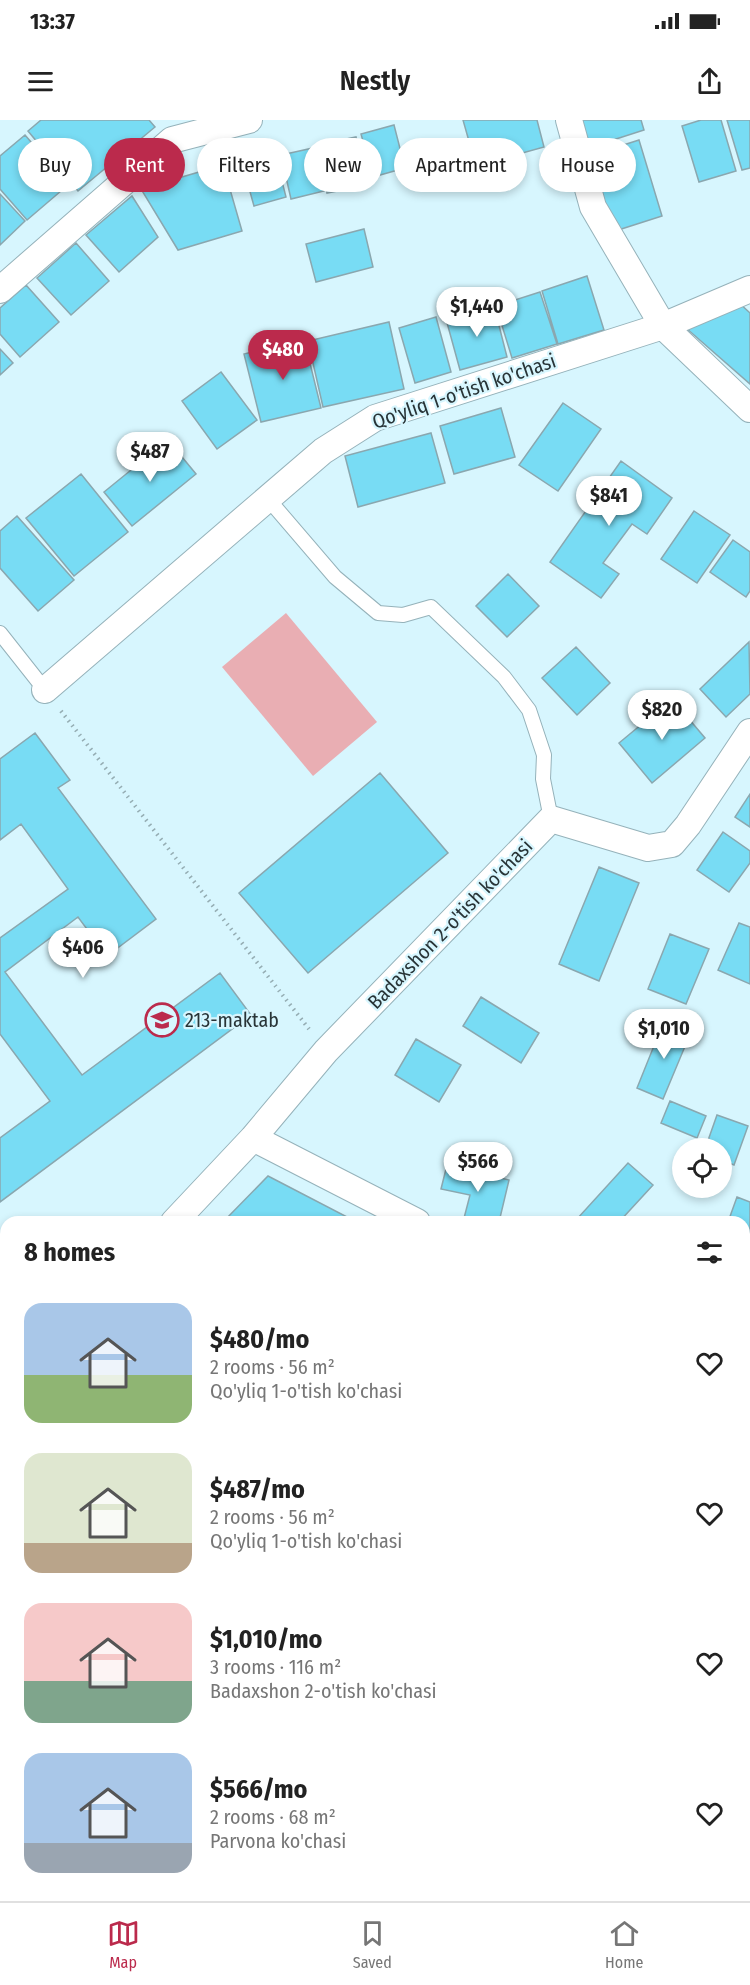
<!DOCTYPE html>
<meta charset="utf-8">
<style>
body{margin:0;font-family:"Fira Sans Condensed",sans-serif;background:#f2f2f2;color:#222;height:100vh;display:flex;flex-direction:column;font-size:22px;white-space:nowrap}
*{box-sizing:border-box;margin:0}
p{font-size:20px;color:#767676}
.icon{flex:none;width:33px;height:33px;fill:none;stroke:currentColor;stroke-width:2;stroke-linecap:round;stroke-linejoin:round}
.map{position:relative;flex:1;overflow:hidden}
.panel{position:absolute;left:0px;top:1096px;width:750px;height:686px;display:flex;flex-direction:column;background:#fff;border-radius:18px 18px 0 0;box-shadow:0 3px 9px #0003}
.panel>*{flex:none}
.hud{position:absolute;left:18px;top:18px;width:714px;height:54px;display:flex;gap:12px}
.controls{position:absolute;left:672px;top:1018px;display:grid;gap:12px}
.controls a{display:grid;place-items:center;width:60px;height:60px;border-radius:50%;background:#fff;box-shadow:0 3px 9px #0003;font-size:30px}
.price{position:absolute;translate:-50% -51px;padding:0 14px;border-radius:21px;background:#fff;color:#222;font-size:20px;line-height:39px;filter:drop-shadow(0 2px 3px #0008)}
.price::after{content:'';position:absolute;left:50%;top:36px;width:18px;height:14px;margin-left:-9px;background:inherit;clip-path:polygon(0 0,100% 0,50% 100%)}
.price.active{background:#bb2a4c;color:#fff}
ul{padding:0;list-style:none}
li{display:flex;align-items:center;gap:18px;height:150px;padding:0 24px}
li span{display:grid;place-items:center;flex:none;width:168px;height:120px;border-radius:18px;color:#555}
li>.icon{margin-inline-start:auto}
span .icon{width:72px;height:72px;fill:#fffc;stroke-width:1}
li b{font-size:26px}
h2{display:flex;justify-content:space-between;align-items:center;height:72px;padding:0 24px;font-size:26px}
.tag{padding:0 21px;border-radius:27px;background:#fff;box-shadow:0 3px 9px #0003;font-size:21px;line-height:54px}
.tag.active{background:#bb2a4c;color:#fff}
.status{display:flex;justify-content:space-between;align-items:center;height:42px;padding:0 30px;background:#fff;direction:ltr}
.status svg{height:16px;fill:currentColor}
header{display:flex;justify-content:space-between;align-items:center;height:78px;padding:0 24px;background:#fff;font-size:27px;font-weight:600}
.menu{display:flex;justify-content:space-around;align-items:center;height:84px;border-top:2px solid #e0e0e0;background:#fff;font-size:16px;color:#767676}
.menu a{display:grid;justify-items:center;gap:3px}
.menu .active{color:#bb2a4c}
.map>svg:first-child{display:block}
.green{fill:#e9aeb3}
.building{fill:#78dcf4;stroke:#8aa7af;stroke-width:1.5}
.lines{fill:none;stroke-linecap:round;stroke-linejoin:round}
.lane-casing{stroke:#95b2ba;stroke-width:16}
.street-casing{stroke:#95b2ba;stroke-width:28}
.path{stroke:#95adb3;stroke-width:4;stroke-dasharray:1.5 4.5;stroke-linecap:butt}
.lane{stroke:#fff;stroke-width:14}
.street{stroke:#fff;stroke-width:26}
.labels{text-anchor:middle;stroke-width:4.5;stroke-linejoin:round;paint-order:stroke}
.street-label{font-size:20px;fill:#283437;stroke:#d7f6fe}
.poi-label{font-size:20px;fill:#283437;stroke:#d7f6fe;text-anchor:start}
</style>
<div class="status"><b>13:37</b><svg viewBox="0 0 49 12"><path d="M0 12V9h3v3zM5 12V6h3v6zM10 12V3h3v9zM15 12V0h3v12zM26 1h20v11H26zM47 4h2v5h-2z"/></svg></div>
<header><svg class="icon" aria-label="menu" viewBox="0 0 24 24"><path d="M4 6h16M4 12h16M4 18h16"/></svg>Nestly<svg class="icon" aria-label="share" viewBox="0 0 24 24"><path d="M12 15V3M7 8l5-5 5 5M5 13v7h14v-7"/></svg></header>
<div class="map">
<svg width="750" height="1781" viewBox="0 0 750 1781">
<rect width="100%" height="100%" fill="#d7f6fe"/>
<path class="green" d="M286,493l91,109 -64,54 -91,-109z"/>
<path class="building" d="M41,0h108l6,7 -77,64 -50,-60z
M463,0h74l7,27 -68,19z
M576,0h65l3,10 -59,19z
M701,0h20l15,51 -37,11 -17,-56z
M727,0h23v48l-8,2z
M394,5l11,43 -32,9 -12,-43z
M25,15l43,50 -41,35 -27,-31v-33z
M356,17l11,48 -40,8 -9,-48z
M639,20l23,76 -50,16 -23,-76z
M313,28l11,43 -33,8 -10,-44z
M275,34l11,43 -32,9 -12,-43z
M223,45l19,66 -64,19 -37,-61z
M0,74l25,27 -25,24z
M132,76l26,41 -39,35 -33,-37z
M364,109l9,38 -57,15 -10,-38z
M76,123l33,38 -38,34 -34,-37z
M587,156l17,54 -46,14 -16,-53z
M26,165l33,37 -39,35 -20,-23v-26z
M540,172l17,52 -45,14 -16,-52z
M737,181l13,12v71l-64,-56z
M494,186l13,51 -47,13 -14,-51z
M436,197l15,55 -36,11 -16,-55z
M389,202l15,67 -81,18 -15,-66z
M304,219l17,69 -60,14 -17,-68z
M0,229l13,14 -13,12z
M221,252l36,48 -40,29 -35,-48z
M563,283l38,26 -43,62 -39,-26z
M501,288l14,49 -61,17 -14,-48z
M431,313l14,50 -87,24 -13,-51z
M168,320l28,34 -64,52 -28,-34z
M621,341l51,37 -25,36 -15,-10 -29,39 16,11 -18,24 -51,-36z
M81,354l47,58 -54,44 -48,-58z
M694,391l36,24 -33,48 -36,-24z
M17,396l57,64 -36,31 -38,-43v-37z
M733,420l17,12v39l-4,6 -36,-25z
M508,454l31,32 -32,31 -31,-31z
M749,522l1,52 -24,23 -26,-28z
M576,527l34,36 -33,32 -35,-37z
M672,579l33,39 -53,45 -33,-40z
M35,613l35,47 -12,8 98,131 -49,37 -29,-39 -73,55 77,103 138,-102 31,42 -251,187v-64l50,-37 -50,-67v-96l68,-49 -47,-65 -21,16v-81z
M380,653l68,80 -140,120 -69,-80z
M750,674v33l-15,-10z
M723,712l27,19v12l-21,29 -32,-22z
M599,747l40,16 -40,98 -40,-17z
M739,803l11,4v57l-32,-14z
M670,814l39,15 -23,55 -38,-15z
M481,877l58,36 -18,30 -58,-37z
M664,901l27,11 -28,67 -26,-11z
M416,919l45,26 -22,37 -44,-27z
M670,981l36,15 -9,22 -36,-15z
M717,995l31,11 -14,39 -12,-5v-11h-17z
M628,1043l25,22 -34,37h-40l-3,-2z
M447,1045l62,15 -10,42h-36l7,-27 -29,-6z
M268,1056l83,43 -2,3h-126z
M737,1077l13,5v51l-6,-3v-28h-16z
M6,1318v83l-6,-8v-70z
M744,1376l6,3 -1,65 -5,-3z
M744,1603l6,4v44l-2,3 -4,-2z
M744,1727l6,4v50h-9l-8,-5h11z
M6,1733v16l-6,-7v-3z
M150,1776h41l5,5h-40z
M289,1776h25l4,5h-35z
M543,1776h16l-4,5h-6z
M582,1776h60l2,2 -3,3h-63z"/>
<g class="lines">
<g class="lane-casing">
<path id="lane" d="M269,380l66,77 43,36 25,2 28,-8 73,70 25,33 15,45 -1,24 8,40
M0,513l45,57
M0,1161l6,8"/>
</g>
<g class="street-casing">
<path id="street" d="M569,0l24,87 70,119 87,83
M0,170l172,-150 77,-20
M45,570l278,-239 52,-33 288,-92 87,-37
M253,1018l164,84
M174,1102l79,-84 73,-87 225,-232 97,29 24,-4 16,-19 62,-93
M744,1173l6,-5
M0,1290l6,-7
M744,1294l6,4
M744,1683l6,-8
M680,1776l7,5
M67,1781l6,-5"/>
</g>
<path class="path" d="M61,591l248,318"/>
<use href="#lane" class="lane"/>
<use href="#street" class="street"/>
</g>
<defs>
<g id="school-ring" transform="scale(1.725)"><circle r="9.5" fill="#d7f6fe" stroke="#bb2a4c" stroke-width="1.5"/><path d="M0-5L7-2L0 1L-7-2ZM-4 1L0 2.5L4 1V4Q0 6-4 4Z" fill="#bb2a4c"/></g>
</defs>
<g fill-rule="evenodd">
<use href="#school-ring" x="162" y="900"/>
</g>
<g class="labels">
<g class="street-label">
<text transform="translate(464 271) rotate(-19)" y="7">Qo'yliq 1-o'tish ko'chasi</text>
<text transform="translate(450 804) rotate(-46)" y="7">Badaxshon 2-o'tish ko'chasi</text>
</g>
<g class="poi-label">
<text x="185" y="907">213-maktab</text>
</g>
</g>
</svg>
<div class="controls">
<a><svg class="icon" aria-label="locate" viewBox="0 0 24 24"><circle cx="12" cy="12" r="6"/><path d="M12 2v4M12 18v4M2 12h4M18 12h4"/></svg></a>
</div>
<b class="price" style="left:477px;top:218px">$1,440</b>
<b class="price active" style="left:283px;top:261px">$480</b>
<b class="price" style="left:150px;top:363px">$487</b>
<b class="price" style="left:609px;top:407px">$841</b>
<b class="price" style="left:662px;top:621px">$820</b>
<b class="price" style="left:83px;top:859px">$406</b>
<b class="price" style="left:664px;top:940px">$1,010</b>
<b class="price" style="left:478px;top:1073px">$566</b>
<div class="hud">
<a class="tag">Buy</a>
<a class="tag active">Rent</a>
<a class="tag">Filters</a>
<a class="tag">New</a>
<a class="tag">Apartment</a>
<a class="tag">House</a>
</div>
<section class="panel">
<h2>8 homes<svg class="icon" aria-label="filters" viewBox="0 0 24 24"><path d="M4 7h16M4 17h16"/><circle cx="9" cy="7" r="2"/><circle cx="15" cy="17" r="2"/></svg></h2>
<ul>
<li><span style="background:linear-gradient(#a9c7e8 60%,#8fb573 0)"><svg class="icon" aria-label="home" viewBox="0 0 24 24"><path d="M3 11l9-7 9 7M6 9v11h12V9"/></svg></span><div><b>$480/mo</b><p>2 rooms · 56 m²</p><p>Qo'yliq 1-o'tish ko'chasi</p></div><svg class="icon" aria-label="heart" viewBox="0 0 24 24"><path d="M12 20l-8-8c-3-5 5-10 8-4 3-6 11-1 8 4z"/></svg></li>
<li><span style="background:linear-gradient(#dfe7d0 75%,#b9a48a 0)"><svg class="icon" aria-label="home" viewBox="0 0 24 24"><path d="M3 11l9-7 9 7M6 9v11h12V9"/></svg></span><div><b>$487/mo</b><p>2 rooms · 56 m²</p><p>Qo'yliq 1-o'tish ko'chasi</p></div><svg class="icon" aria-label="heart" viewBox="0 0 24 24"><path d="M12 20l-8-8c-3-5 5-10 8-4 3-6 11-1 8 4z"/></svg></li>
<li><span style="background:linear-gradient(#f6c9c9 65%,#7fa58c 0)"><svg class="icon" aria-label="home" viewBox="0 0 24 24"><path d="M3 11l9-7 9 7M6 9v11h12V9"/></svg></span><div><b>$1,010/mo</b><p>3 rooms · 116 m²</p><p>Badaxshon 2-o'tish ko'chasi</p></div><svg class="icon" aria-label="heart" viewBox="0 0 24 24"><path d="M12 20l-8-8c-3-5 5-10 8-4 3-6 11-1 8 4z"/></svg></li>
<li><span style="background:linear-gradient(#a9c7e8 75%,#9aa5b1 0)"><svg class="icon" aria-label="home" viewBox="0 0 24 24"><path d="M3 11l9-7 9 7M6 9v11h12V9"/></svg></span><div><b>$566/mo</b><p>2 rooms · 68 m²</p><p>Parvona ko'chasi</p></div><svg class="icon" aria-label="heart" viewBox="0 0 24 24"><path d="M12 20l-8-8c-3-5 5-10 8-4 3-6 11-1 8 4z"/></svg></li>
</ul>
</section>
</div>
<nav class="menu">
<a class="active"><svg class="icon" aria-label="map" viewBox="0 0 24 24"><path d="M3 6l6-2 6 2 6-2v14l-6 2-6-2-6 2zM9 4v14M15 6v14"/></svg>Map</a>
<a><svg class="icon" aria-label="saved" viewBox="0 0 24 24"><path d="M7 4h10v16l-5-4-5 4z"/></svg>Saved</a>
<a><svg class="icon" aria-label="home" viewBox="0 0 24 24"><path d="M3 11l9-7 9 7M6 9v11h12V9"/></svg>Home</a>
</nav>
